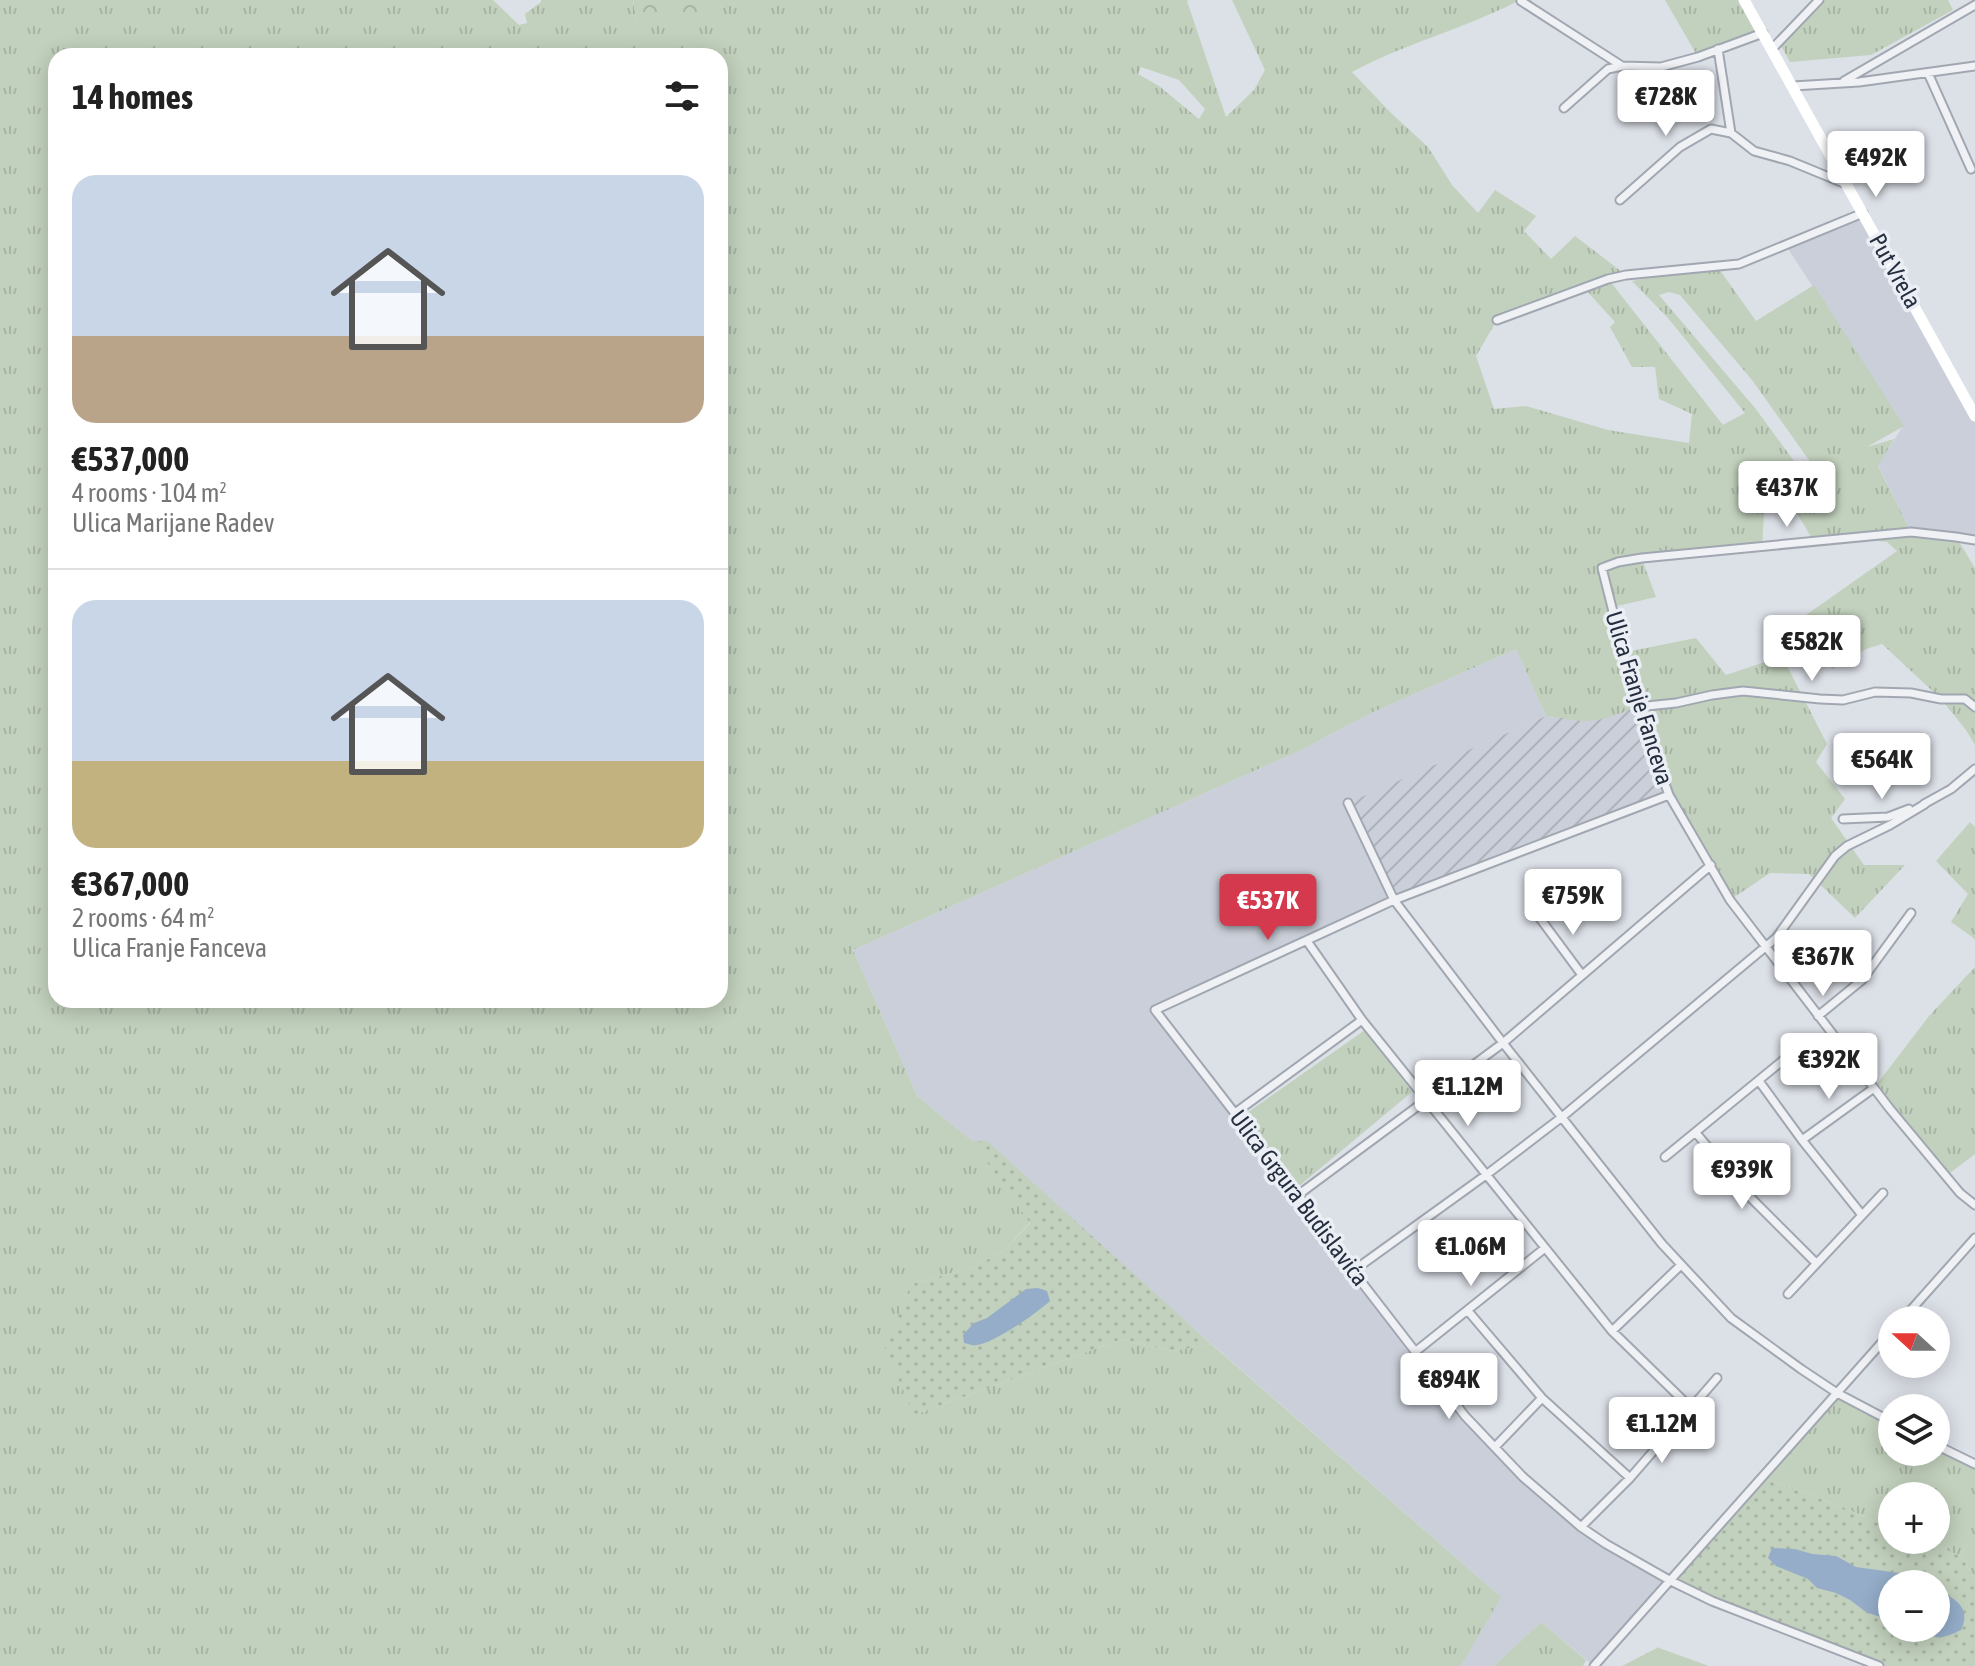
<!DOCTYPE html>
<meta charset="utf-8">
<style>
body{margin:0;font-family:"Asap Condensed",sans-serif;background:#f2f2f2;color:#222;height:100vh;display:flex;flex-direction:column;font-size:30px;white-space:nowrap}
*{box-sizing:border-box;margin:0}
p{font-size:26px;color:#767676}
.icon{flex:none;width:44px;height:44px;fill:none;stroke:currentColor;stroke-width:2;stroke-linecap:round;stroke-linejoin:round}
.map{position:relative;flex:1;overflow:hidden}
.details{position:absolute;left:48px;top:48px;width:680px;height:960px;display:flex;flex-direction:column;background:#fff;border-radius:24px;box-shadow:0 4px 20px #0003}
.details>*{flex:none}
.needle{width:52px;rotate:291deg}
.controls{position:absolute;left:1878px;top:1306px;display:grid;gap:16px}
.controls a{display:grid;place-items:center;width:72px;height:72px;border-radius:50%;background:#fff;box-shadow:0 4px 20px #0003;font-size:40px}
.price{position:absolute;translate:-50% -68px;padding:0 18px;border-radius:8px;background:#fff;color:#222;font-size:26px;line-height:52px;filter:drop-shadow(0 2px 4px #0008)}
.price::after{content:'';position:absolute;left:50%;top:48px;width:24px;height:18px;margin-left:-12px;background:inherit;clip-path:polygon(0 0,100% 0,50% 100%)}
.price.active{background:#d4394e;color:#fff}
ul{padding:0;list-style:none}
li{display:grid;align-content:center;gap:16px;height:424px;padding:0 24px}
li+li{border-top:2px solid #e0e0e0}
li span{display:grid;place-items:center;height:248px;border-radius:24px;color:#555}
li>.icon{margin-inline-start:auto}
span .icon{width:144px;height:144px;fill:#fffc;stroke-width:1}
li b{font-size:34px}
h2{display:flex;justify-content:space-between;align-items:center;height:96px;padding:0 24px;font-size:34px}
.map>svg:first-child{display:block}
.built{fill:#cacfd9}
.industrial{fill:url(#industrial-furrows)}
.grass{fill:url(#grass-tufts);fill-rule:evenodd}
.forest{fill:url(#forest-crowns)}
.park{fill:url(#park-dots);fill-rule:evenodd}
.pitch{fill:#c2d1bd}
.water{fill:#95adc9}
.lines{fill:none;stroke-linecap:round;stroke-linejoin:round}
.minor-casing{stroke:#a1a7b1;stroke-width:11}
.minor{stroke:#eff1f5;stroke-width:7}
.secondary{stroke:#fff;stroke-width:11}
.labels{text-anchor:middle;stroke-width:7;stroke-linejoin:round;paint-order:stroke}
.street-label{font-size:24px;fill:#252e3e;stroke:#ebeff5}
</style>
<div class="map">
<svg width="1975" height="1666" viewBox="0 0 1975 1666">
<defs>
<pattern id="industrial-furrows" width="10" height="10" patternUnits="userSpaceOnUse" patternTransform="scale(2)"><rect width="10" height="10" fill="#cacfd9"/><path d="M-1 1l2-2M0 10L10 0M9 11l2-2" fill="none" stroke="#adb2bb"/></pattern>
<pattern id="grass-tufts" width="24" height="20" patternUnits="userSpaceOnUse" patternTransform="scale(2)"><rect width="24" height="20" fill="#c2d1bd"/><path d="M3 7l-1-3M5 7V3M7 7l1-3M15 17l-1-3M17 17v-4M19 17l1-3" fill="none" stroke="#a7b4a4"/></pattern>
<pattern id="forest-crowns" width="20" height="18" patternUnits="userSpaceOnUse" patternTransform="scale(2)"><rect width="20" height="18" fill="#c2d1bd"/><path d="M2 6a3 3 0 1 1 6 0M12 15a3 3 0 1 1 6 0" fill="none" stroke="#a7b4a4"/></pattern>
<pattern id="park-dots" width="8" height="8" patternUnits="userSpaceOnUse" patternTransform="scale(2)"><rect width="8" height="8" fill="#c2d1bd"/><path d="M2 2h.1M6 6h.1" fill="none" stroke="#a7b4a4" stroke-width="1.8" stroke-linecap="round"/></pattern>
</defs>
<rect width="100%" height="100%" fill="#dce0e7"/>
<path class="built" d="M1863,213l112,203v124l-64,-8 -33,-67 25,-39 -118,-182z
M1516,649l30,67 -197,87 45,97 -104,43 -135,67 310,406 58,61 58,50 90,54 -77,85 -53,-44 -47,44h-33l39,-70 -412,-360 -171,-140 -64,-146 446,-199 72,-38z"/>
<path class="industrial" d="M1637,707l32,88 -275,105 -46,-97 198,-87 16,1 21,4z"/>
<path class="grass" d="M0,0h493l26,25 8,-2 -2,-9 16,-12v-2h92l5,30 110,-30h441l-2,1 39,116 28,-27 11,-20 -33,-70h299l10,14 -25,-12c-53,27 -112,42 -164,70l38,40 38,35 24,38 26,28 17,-23 41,26 -12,15 27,28 24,-23 51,39 -17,5 114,145 22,-12 -77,-95 -36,-37 36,-7 28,-1 5,-5 16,-2 39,55 58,-36 90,141 -37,21 27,-8 -16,27 33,66 45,5 19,31v177l-9,-15 -25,-31 -59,-55 -16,5 -34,20 -14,-32 -34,23 43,84 -11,18 29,37 -14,19 33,47h41l-50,53 -46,-44 -39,-1 -40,27 -61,-105 -32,-88c-16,6 -34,14 -51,14 -13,0 -27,-4 -40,-5l-30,-67 -145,64 -72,38 -446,199 64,146 55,45 58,81 -26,29 -33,17 -60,16 3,131 208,-76 50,12 39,-7 290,253 -40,69h-1461zM56,56h664v944h-664zM1141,67l38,13 26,29 -6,10 -40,-33 -21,-12zM1584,288l31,34 -5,5 22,40h23l4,32 33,15 -3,29 -81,-13 -82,-24 -32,3 -18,-53 21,-36zM1669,292l11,3 72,85 74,104 4,10 -9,4 -66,-90 -96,-113zM1781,505h11l22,37 41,-4 32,4 10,9 -91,64 -29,43 -51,17 -30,-37 -70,14 -13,-45 43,-10 -14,-38 120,-12 2,-33z
M1665,0h83l15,33 -65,24z
M1815,0h133l5,10 -82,45 -81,7 -14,-25z
M1970,822l5,5v112l-24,-17 17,-28 -32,-33z
M1975,967v187l-29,22 -72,-88 55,-72z
M1365,1030l47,62 -113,94 -55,-71z
M1837,1393l55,29v30h44v-7l39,19v116l-14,-24 -42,-16h17v-44h-44v33l-54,-24 -76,-27z
M1541,1622l45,38 -3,6h-89z
M1659,1647v1l50,18h-87z"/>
<path class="forest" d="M633,0h115l-110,31z"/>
<path class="park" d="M972,1141h15l224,203 -39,7 -50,-12 -208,76 -29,-67 26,-64 60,-16 33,-17 26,-28z
M1762,1478l76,27 54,24v11h27l42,16 14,24v86h-96l-208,-85zM1892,1584h44v44h-44z"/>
<path class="pitch" d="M1380,1494l45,38 -20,24 -45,-38z"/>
<path class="water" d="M1038,1288l9,3 3,10c-13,12 -56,42 -73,44 -5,1 -7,-1 -13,-2l-1,-8 11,-12 13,-5 39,-29z
M1772,1548l23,1 17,5 24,2 20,11 43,6 30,11h-37v33l-9,1 -17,-6 -16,-12 -14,-7 -19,-5 -9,-9 -32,-13 -8,-8z
M1936,1588c18,11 36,18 25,42 -17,8 -27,12 -41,-2h16z"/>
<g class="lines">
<g class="minor-casing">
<path id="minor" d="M1521,1l101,65
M1718,49l13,84 23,18 36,10 56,23
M1772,49l47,-49
M1928,73l43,96
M1844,81l131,-76
M1793,86l66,-4 116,-16
M1564,108l44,-39 14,-3 39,1 37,-10 65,-24
M1620,200l60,-53 31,-18 20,4
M1497,320l111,-41 18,-4 113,-11 124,-51
M1975,540l-19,-3 -45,-5 -269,26 -24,4 -16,6 35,139 32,88 61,105 160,209 70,84 15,12
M1637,707l39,-4 36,-8 31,-4 77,8 23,1 32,-8 36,1 30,6h24l10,8
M1669,795l-275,105 -239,110 143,185 55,76 112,145 58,61 58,50 25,17 65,37 41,20 167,65
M1348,803l46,97 109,143 159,201 69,74 70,51 36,24 55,29
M1924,804l27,-15 24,-20
M1843,819l45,-2 21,-8
M1539,917l43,58
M1307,941l55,79 250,311 79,77
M1818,1016l44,-36 49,-67
M1759,1081l43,59 60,75
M1235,1113l127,-93
M1696,1133l54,64 66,66
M1802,1140l72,-52
M1665,1157l122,-100
M1298,1195l205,-152 208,-178
M1353,1271l133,-96 76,-58 214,-179 59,-82 12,-10 43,-21 35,-21
M1788,1294l95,-101
M1468,1311l74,87 88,80
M1902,1320l73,-82
M1612,1331l69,-66
M1415,1352l130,-104
M1936,1445l39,19
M1495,1447l47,-49
M1581,1527l49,-49 87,-100
M1594,1666l298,-335"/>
</g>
<use href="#minor" class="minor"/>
<path class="secondary" d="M1744,0l231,416"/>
</g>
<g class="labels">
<g class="street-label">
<text transform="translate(1895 271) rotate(61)" y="8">Put Vrela</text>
<text transform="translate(1639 698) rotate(73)" y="8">Ulica Franje Fanceva</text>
<text transform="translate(1299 1198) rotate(53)" y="8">Ulica Grgura Budislavića</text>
</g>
</g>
</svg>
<div class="controls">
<a><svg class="needle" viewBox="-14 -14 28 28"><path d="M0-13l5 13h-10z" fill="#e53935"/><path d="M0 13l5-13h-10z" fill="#767676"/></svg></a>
<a><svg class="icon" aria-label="layers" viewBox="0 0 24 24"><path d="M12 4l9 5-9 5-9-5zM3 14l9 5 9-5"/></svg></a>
<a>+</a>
<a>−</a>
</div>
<b class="price" style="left:1666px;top:138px">€728K</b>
<b class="price" style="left:1876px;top:199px">€492K</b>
<b class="price" style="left:1787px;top:529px">€437K</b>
<b class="price" style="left:1812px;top:683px">€582K</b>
<b class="price" style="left:1882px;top:801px">€564K</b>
<b class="price" style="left:1573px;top:937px">€759K</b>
<b class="price active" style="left:1268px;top:942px">€537K</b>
<b class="price" style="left:1823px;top:998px">€367K</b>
<b class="price" style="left:1829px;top:1101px">€392K</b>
<b class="price" style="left:1468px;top:1128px">€1.12M</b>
<b class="price" style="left:1742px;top:1211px">€939K</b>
<b class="price" style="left:1471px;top:1288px">€1.06M</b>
<b class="price" style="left:1449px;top:1421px">€894K</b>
<b class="price" style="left:1662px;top:1465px">€1.12M</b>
<section class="details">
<h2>14 homes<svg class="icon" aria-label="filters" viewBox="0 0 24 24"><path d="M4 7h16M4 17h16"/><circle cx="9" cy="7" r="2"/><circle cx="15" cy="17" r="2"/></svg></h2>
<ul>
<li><span style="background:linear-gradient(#c9d6e8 65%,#b9a48a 0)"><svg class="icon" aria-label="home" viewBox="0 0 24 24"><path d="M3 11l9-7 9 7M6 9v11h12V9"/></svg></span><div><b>€537,000</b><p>4 rooms · 104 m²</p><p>Ulica Marijane Radev</p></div></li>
<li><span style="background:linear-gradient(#c9d6e8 65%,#c2b280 0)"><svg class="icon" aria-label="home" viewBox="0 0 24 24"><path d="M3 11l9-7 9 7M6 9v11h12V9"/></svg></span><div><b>€367,000</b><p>2 rooms · 64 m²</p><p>Ulica Franje Fanceva</p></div></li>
</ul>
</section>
</div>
